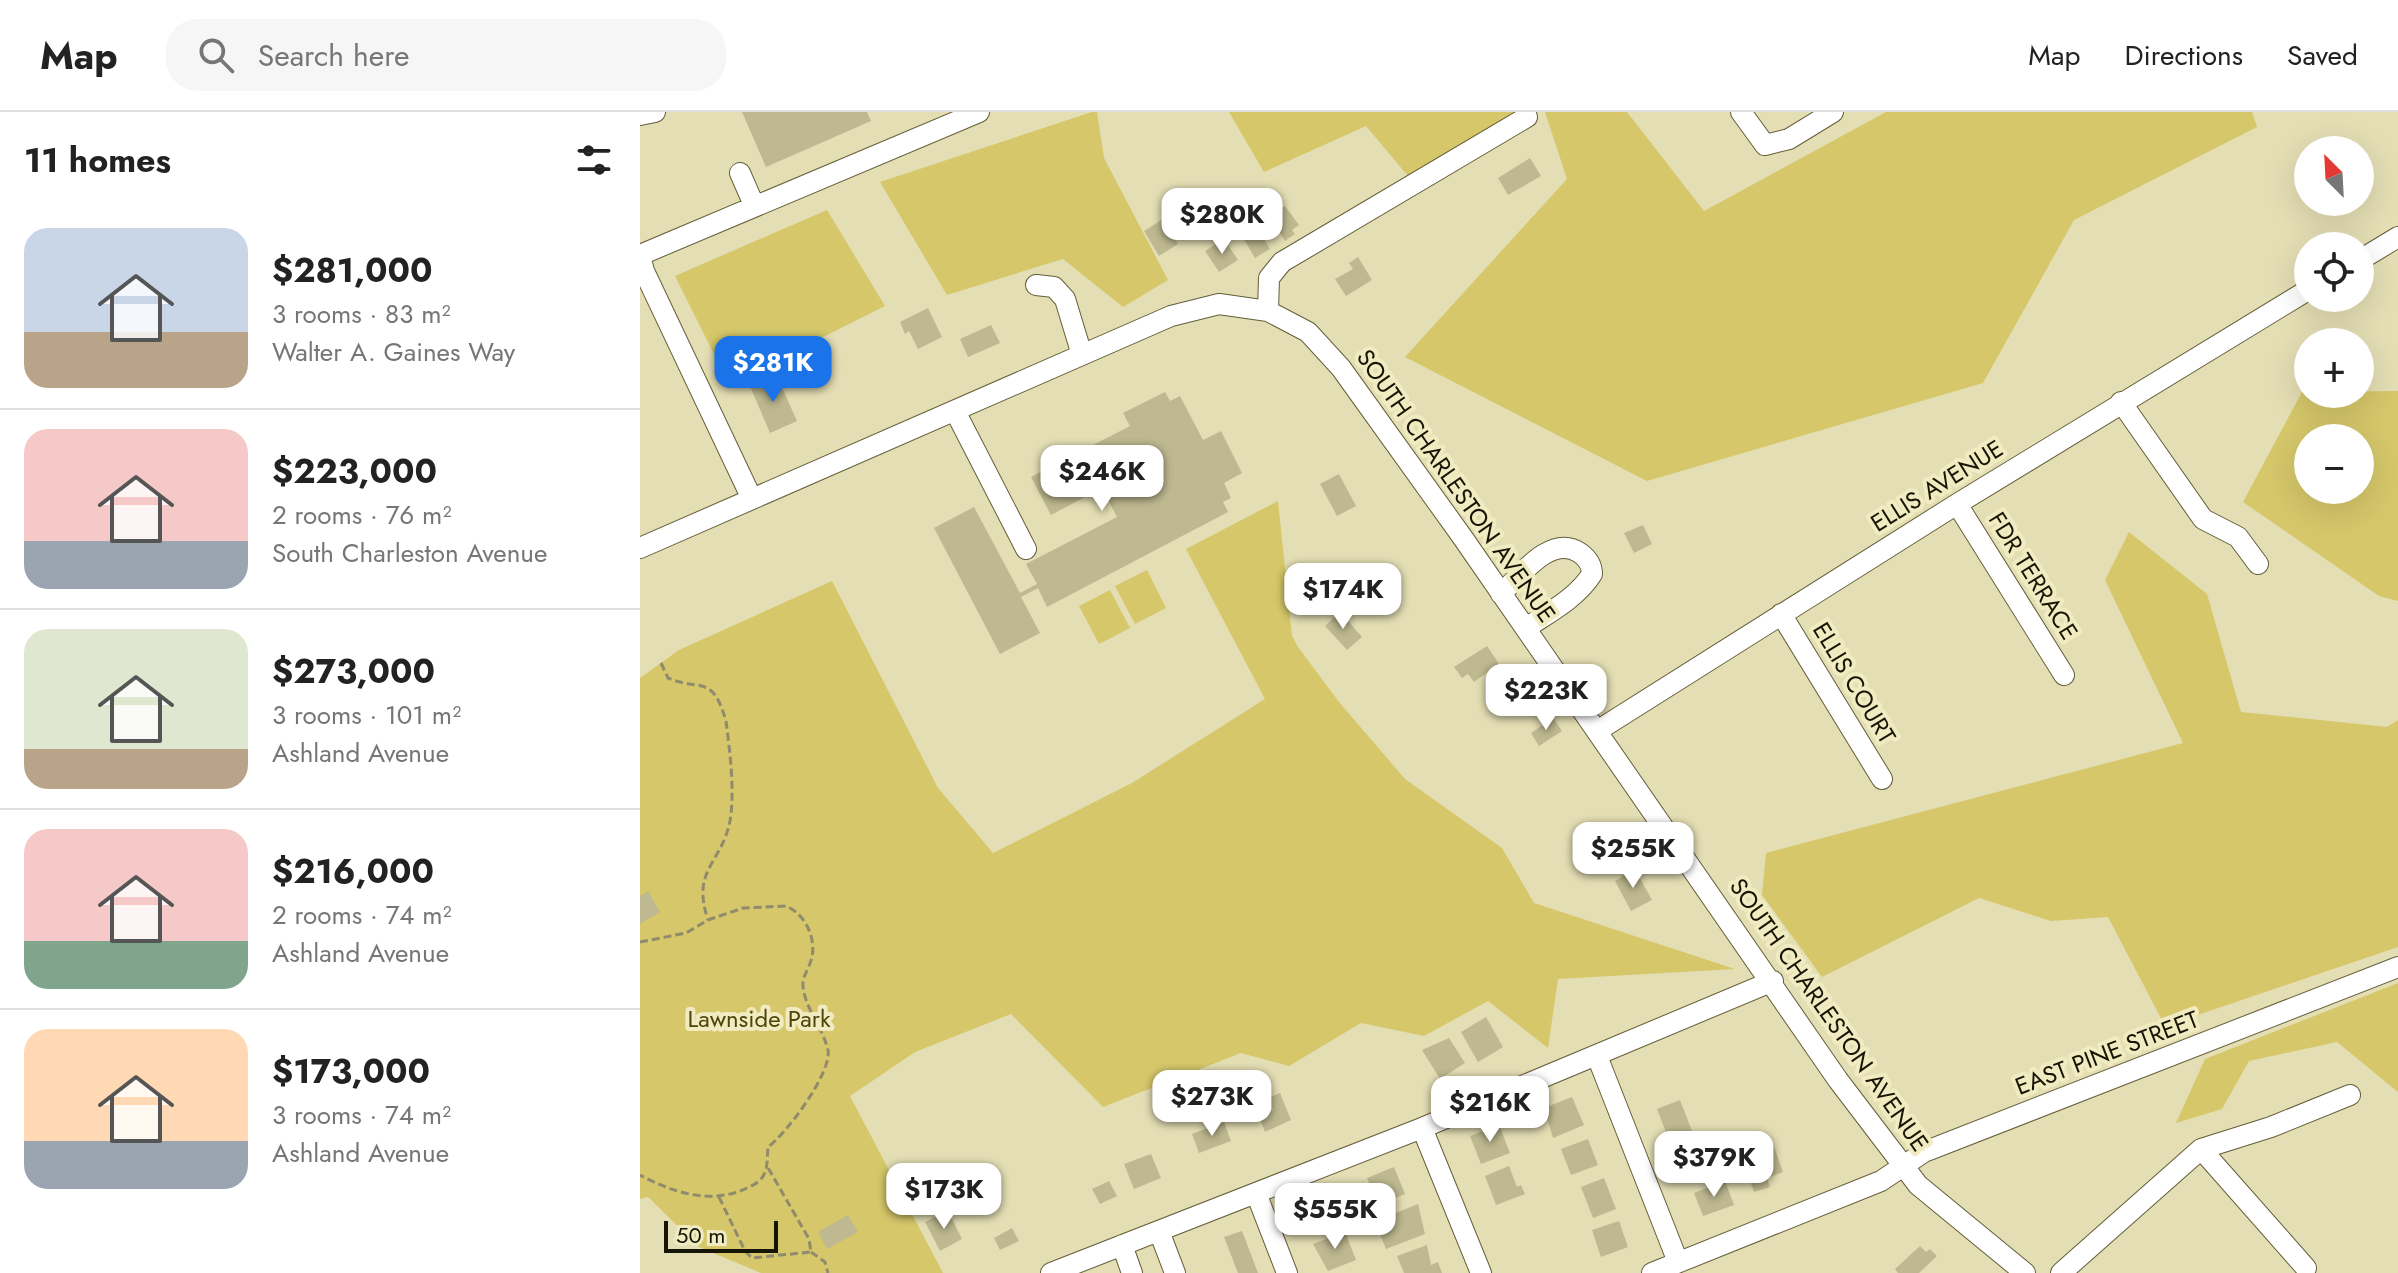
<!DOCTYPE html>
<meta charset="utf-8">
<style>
body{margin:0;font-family:Jost,sans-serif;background:#f6f6f6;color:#222;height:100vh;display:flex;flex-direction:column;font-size:30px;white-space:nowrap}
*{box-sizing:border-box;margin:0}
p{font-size:26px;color:#767676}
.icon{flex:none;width:44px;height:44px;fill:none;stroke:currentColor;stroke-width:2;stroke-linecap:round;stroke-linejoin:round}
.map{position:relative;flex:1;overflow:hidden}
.sheet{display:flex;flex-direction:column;background:#fff;width:640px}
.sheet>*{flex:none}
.needle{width:52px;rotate:336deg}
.controls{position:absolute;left:1654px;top:24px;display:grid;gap:16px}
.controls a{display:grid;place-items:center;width:80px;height:80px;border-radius:50%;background:#fff;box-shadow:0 8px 32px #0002;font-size:40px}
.scale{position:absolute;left:24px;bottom:20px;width:114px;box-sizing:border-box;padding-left:8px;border:4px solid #161405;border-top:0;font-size:22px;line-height:28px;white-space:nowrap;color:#161405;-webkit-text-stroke:6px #f1ebc1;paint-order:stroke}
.price{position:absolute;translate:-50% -68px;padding:0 18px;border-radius:16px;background:#fff;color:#222;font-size:26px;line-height:52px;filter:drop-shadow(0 2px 4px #0008)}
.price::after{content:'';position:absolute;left:50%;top:48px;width:24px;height:18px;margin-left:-12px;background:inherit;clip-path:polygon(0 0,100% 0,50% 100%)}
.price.on{background:#1a73e8;color:#fff}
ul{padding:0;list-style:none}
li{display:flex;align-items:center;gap:24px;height:200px;padding:0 24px}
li+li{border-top:2px solid #e0e0e0}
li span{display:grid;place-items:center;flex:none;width:224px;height:160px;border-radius:24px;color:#555}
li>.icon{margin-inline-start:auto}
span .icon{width:96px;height:96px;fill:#fffc;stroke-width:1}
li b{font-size:34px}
h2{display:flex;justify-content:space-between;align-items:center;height:96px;padding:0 24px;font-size:34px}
header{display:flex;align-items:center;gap:48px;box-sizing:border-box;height:112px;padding:0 40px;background:#fff;border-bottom:2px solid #e0e0e0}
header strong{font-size:38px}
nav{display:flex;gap:44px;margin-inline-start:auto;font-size:28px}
.search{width:560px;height:72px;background:#f6f6f6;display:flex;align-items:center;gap:20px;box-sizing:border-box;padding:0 28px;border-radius:32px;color:#767676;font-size:30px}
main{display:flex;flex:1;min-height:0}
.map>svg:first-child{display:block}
.green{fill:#d5c76a;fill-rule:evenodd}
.building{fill:#beb990}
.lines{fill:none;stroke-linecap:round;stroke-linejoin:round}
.minor-casing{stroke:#645e39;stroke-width:22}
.path{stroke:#908b6d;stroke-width:3;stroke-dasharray:8 4;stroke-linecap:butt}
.minor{stroke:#fff;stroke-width:20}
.labels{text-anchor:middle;stroke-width:8;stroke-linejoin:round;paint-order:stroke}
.street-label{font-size:24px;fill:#161405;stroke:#f1ebc1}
.park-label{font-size:24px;fill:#4d4508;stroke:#f1ebc1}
</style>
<header>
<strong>Map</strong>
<div class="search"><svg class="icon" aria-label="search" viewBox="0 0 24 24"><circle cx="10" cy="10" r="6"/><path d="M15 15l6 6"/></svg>Search here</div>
<nav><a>Map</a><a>Directions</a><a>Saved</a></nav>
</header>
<main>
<section class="sheet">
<h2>11 homes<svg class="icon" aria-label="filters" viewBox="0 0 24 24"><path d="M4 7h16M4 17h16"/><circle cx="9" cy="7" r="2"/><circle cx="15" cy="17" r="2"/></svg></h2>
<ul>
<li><span style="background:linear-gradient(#c9d6e8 65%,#b9a48a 0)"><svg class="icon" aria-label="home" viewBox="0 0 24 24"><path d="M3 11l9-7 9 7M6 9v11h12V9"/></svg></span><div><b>$281,000</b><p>3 rooms · 83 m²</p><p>Walter A. Gaines Way</p></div></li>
<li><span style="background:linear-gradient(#f6c9c9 70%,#9aa5b1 0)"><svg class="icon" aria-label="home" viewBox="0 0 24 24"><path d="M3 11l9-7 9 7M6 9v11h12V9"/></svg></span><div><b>$223,000</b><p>2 rooms · 76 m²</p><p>South Charleston Avenue</p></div></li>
<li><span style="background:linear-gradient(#dfe7d0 75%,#b9a48a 0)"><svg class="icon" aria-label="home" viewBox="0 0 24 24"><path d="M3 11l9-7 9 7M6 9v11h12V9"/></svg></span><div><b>$273,000</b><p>3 rooms · 101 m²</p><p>Ashland Avenue</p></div></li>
<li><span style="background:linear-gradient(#f6c9c9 70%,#7fa58c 0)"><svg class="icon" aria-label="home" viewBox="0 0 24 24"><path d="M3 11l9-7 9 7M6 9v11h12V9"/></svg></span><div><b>$216,000</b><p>2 rooms · 74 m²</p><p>Ashland Avenue</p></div></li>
<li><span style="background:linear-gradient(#ffd9b3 70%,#9aa5b1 0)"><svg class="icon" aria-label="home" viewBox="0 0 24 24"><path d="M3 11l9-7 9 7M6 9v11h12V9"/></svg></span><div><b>$173,000</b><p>3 rooms · 74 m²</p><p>Ashland Avenue</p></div></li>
</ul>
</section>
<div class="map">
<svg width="1758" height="1161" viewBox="0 0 1758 1161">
<rect width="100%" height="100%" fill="#e4deb4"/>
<path class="green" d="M452,0h5l7,46 64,122 -45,27 -60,-48 -116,36 -67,-113z
M589,0h290l-111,64 -42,-50 -102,46z
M905,0h82l77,99 182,-99h366l5,15 -183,93 -91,163 -336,98 -242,-124 162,-178z
M187,98l58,96 -156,78 -54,-108z
M1758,279v210l-19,-5 -136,-94 59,-110zM1668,326h52v52h-52z
M638,389l14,135 6,11 41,55 66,77 97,69 32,55 201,66 -177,10 -10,69 -60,-47 -64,35 -63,-13 -72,43 -48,-13 -138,54 -92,-93 -96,38 -65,44 93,177h-182l-62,-26 -51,-50 -8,2v-521l39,-28 153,-69 106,207 55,65 139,-70 133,-84 -79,-150z
M1489,420l78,62 34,118 146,15 11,-7v227l-233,79 -57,-109 -57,4 -72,-23 -157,79 -60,-82 4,-42 417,-110 -78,-163z
M507,458l19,38 -31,16 -20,-38z
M470,478l20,38 -31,16 -20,-38z
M1758,871v109l-61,-50 -88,19 -27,48 -46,14 29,-64z"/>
<path class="building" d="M102,0h125l4,9 -105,46z
M890,46l11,18 -33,19 -10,-17z
M645,94l14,19 -7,5 3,4 -10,7 -16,-25z
M523,107l15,25 -19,12 -15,-25z
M614,110l16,27 -15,9 -16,-27z
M584,127l14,21 -19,12 -14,-21z
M718,145l14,23 -26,16 -11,-17 18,-10 -4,-6z
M288,196l14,29 -24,12 -9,-18 -4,3 -5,-12z
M351,213l9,18 -32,14 -8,-18z
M136,262l21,47 -27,12 -20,-47z
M525,280l5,9 10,-5 23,44 18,-9 21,42 -18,10 7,15 -8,4 5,10 -181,95 -9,-19 -17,9 19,36 -40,21 -66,-126 40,-21 46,86 17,-9 -11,-20 91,-47 -15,-29 -51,27 -20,-38 99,-51 -7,-13z
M699,362l17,32 -19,10 -17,-32z
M1003,413l9,19 -18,9 -10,-20z
M700,500l22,25 -15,13 -22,-24z
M847,534l12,18 -25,18 -6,-8 -6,4 -8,-11z
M913,606l9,13 -23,15 -8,-13z
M995,757l17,31 -21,11 -16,-30z
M8,779l12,21 -20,12v-28z
M846,905l17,30 -25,15 -17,-30z
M809,926l16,25 -25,16 -18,-29z
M640,981l11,27 -26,12 -6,-16 14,-6 -5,-12z
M932,985l12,28 -31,13 -9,-30z
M1040,988l12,31 -23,9 -12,-31z
M584,1010l7,19 -32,12 -7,-19z
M859,1013l11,28 -29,11 -11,-28z
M948,1027l10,26 -27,10 -10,-26z
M1133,1032l10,28 -16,6 3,9 -16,5 -13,-37z
M511,1042l10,24 -27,11 -10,-25z
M869,1054l8,21 4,-2 4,9 -29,11 -11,-29z
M754,1055l11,27 -27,11 -11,-27z
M964,1066l12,31 -23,9 -12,-31z
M469,1069l8,15 -17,8 -8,-15z
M1085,1069l9,24 -31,11 -9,-23z
M687,1084l9,25 -25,9 -10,-25z
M778,1092l7,30 -39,15 -8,-20 11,-4 -3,-8z
M308,1099l14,28 -22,12 -15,-29z
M208,1103l10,17 -31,17 -9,-17z
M979,1109l9,26 -27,10 -9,-27z
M372,1116l7,13 -19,9 -6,-12z
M602,1119l16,42h-20l-14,-36z
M705,1120l11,28 -28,11 -15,-27z
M787,1133l4,20 7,-3 4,11h-38l-7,-17z
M1280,1134l6,6 4,-3 7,7 -18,17h-21l-3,-4z"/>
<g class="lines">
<g class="minor-casing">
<path id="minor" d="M1101,0l24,33 24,-6 44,-27
M0,3l15,-3
M100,61l14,32
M0,143l339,-143
M0,143l4,16 108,228
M1720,148l38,-23
M396,173l18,2 11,12 17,56
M628,199l1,-33 13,-16 245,-145
M1481,290l82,117 35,18 20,27
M315,299l71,138
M1317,392l107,171
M0,436l531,-232 48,-12 49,7 40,21 33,36 122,170 375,542 80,105 107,88
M861,482c19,-18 50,-61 79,-41 7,5 12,12 12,21 -15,24 -44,39 -66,54
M1141,502l101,165
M957,619l360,-227 351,-214
M957,944l81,206
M782,1016l59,145
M1561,1037l105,119
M616,1081l31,80
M519,1119l16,42
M482,1133l10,28
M411,1161l371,-145 351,-147
M1012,1161l229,-92 43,-29 474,-185
M1421,1161l140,-124 70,-22 79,-32"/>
</g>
<path class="path" d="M21,551l7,15c33,14 44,-5 58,43 4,31 9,70 4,100 -9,44 -39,48 -22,99
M0,830l46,-9 22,-13 35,-12 43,-2c19,8 30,31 26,51 -2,10 -10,19 -9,29 2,23 20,42 25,64 4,23 -42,84 -60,97 -1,8 0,18 -3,25 -2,8 -11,13 -18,16 -35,17 -74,5 -107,-13
M79,1085l26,54 7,7 59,-6 -2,-13 -42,-73
M171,1140l14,10 3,11"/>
<use href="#minor" class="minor"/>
</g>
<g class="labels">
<g class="street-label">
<text transform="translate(816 374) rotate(55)" y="8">SOUTH CHARLESTON AVENUE</text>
<text transform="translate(1297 374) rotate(-32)" y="8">ELLIS AVENUE</text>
<text transform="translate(1393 464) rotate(58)" y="8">FDR TERRACE</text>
<text transform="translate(1214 571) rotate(59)" y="8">ELLIS COURT</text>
<text transform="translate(1189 903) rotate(55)" y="8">SOUTH CHARLESTON AVENUE</text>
<text transform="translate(1467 941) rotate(-21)" y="8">EAST PINE STREET</text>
</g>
<g class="park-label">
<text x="119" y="915">Lawnside Park</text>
</g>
</g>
</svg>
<div class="controls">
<a><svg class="needle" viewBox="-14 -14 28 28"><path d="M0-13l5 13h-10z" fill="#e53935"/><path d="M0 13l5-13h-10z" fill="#767676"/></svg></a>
<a><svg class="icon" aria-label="locate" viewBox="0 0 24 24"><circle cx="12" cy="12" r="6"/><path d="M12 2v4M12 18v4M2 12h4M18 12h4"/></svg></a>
<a>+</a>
<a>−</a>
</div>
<div class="scale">50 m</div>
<b class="price" style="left:582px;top:144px">$280K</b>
<b class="price on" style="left:133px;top:292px">$281K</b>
<b class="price" style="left:462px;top:401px">$246K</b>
<b class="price" style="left:703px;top:519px">$174K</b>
<b class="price" style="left:906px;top:620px">$223K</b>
<b class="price" style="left:993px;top:778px">$255K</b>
<b class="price" style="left:572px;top:1026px">$273K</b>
<b class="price" style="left:850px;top:1032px">$216K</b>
<b class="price" style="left:1074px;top:1087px">$379K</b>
<b class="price" style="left:304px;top:1119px">$173K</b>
<b class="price" style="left:695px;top:1139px">$555K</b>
</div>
</main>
